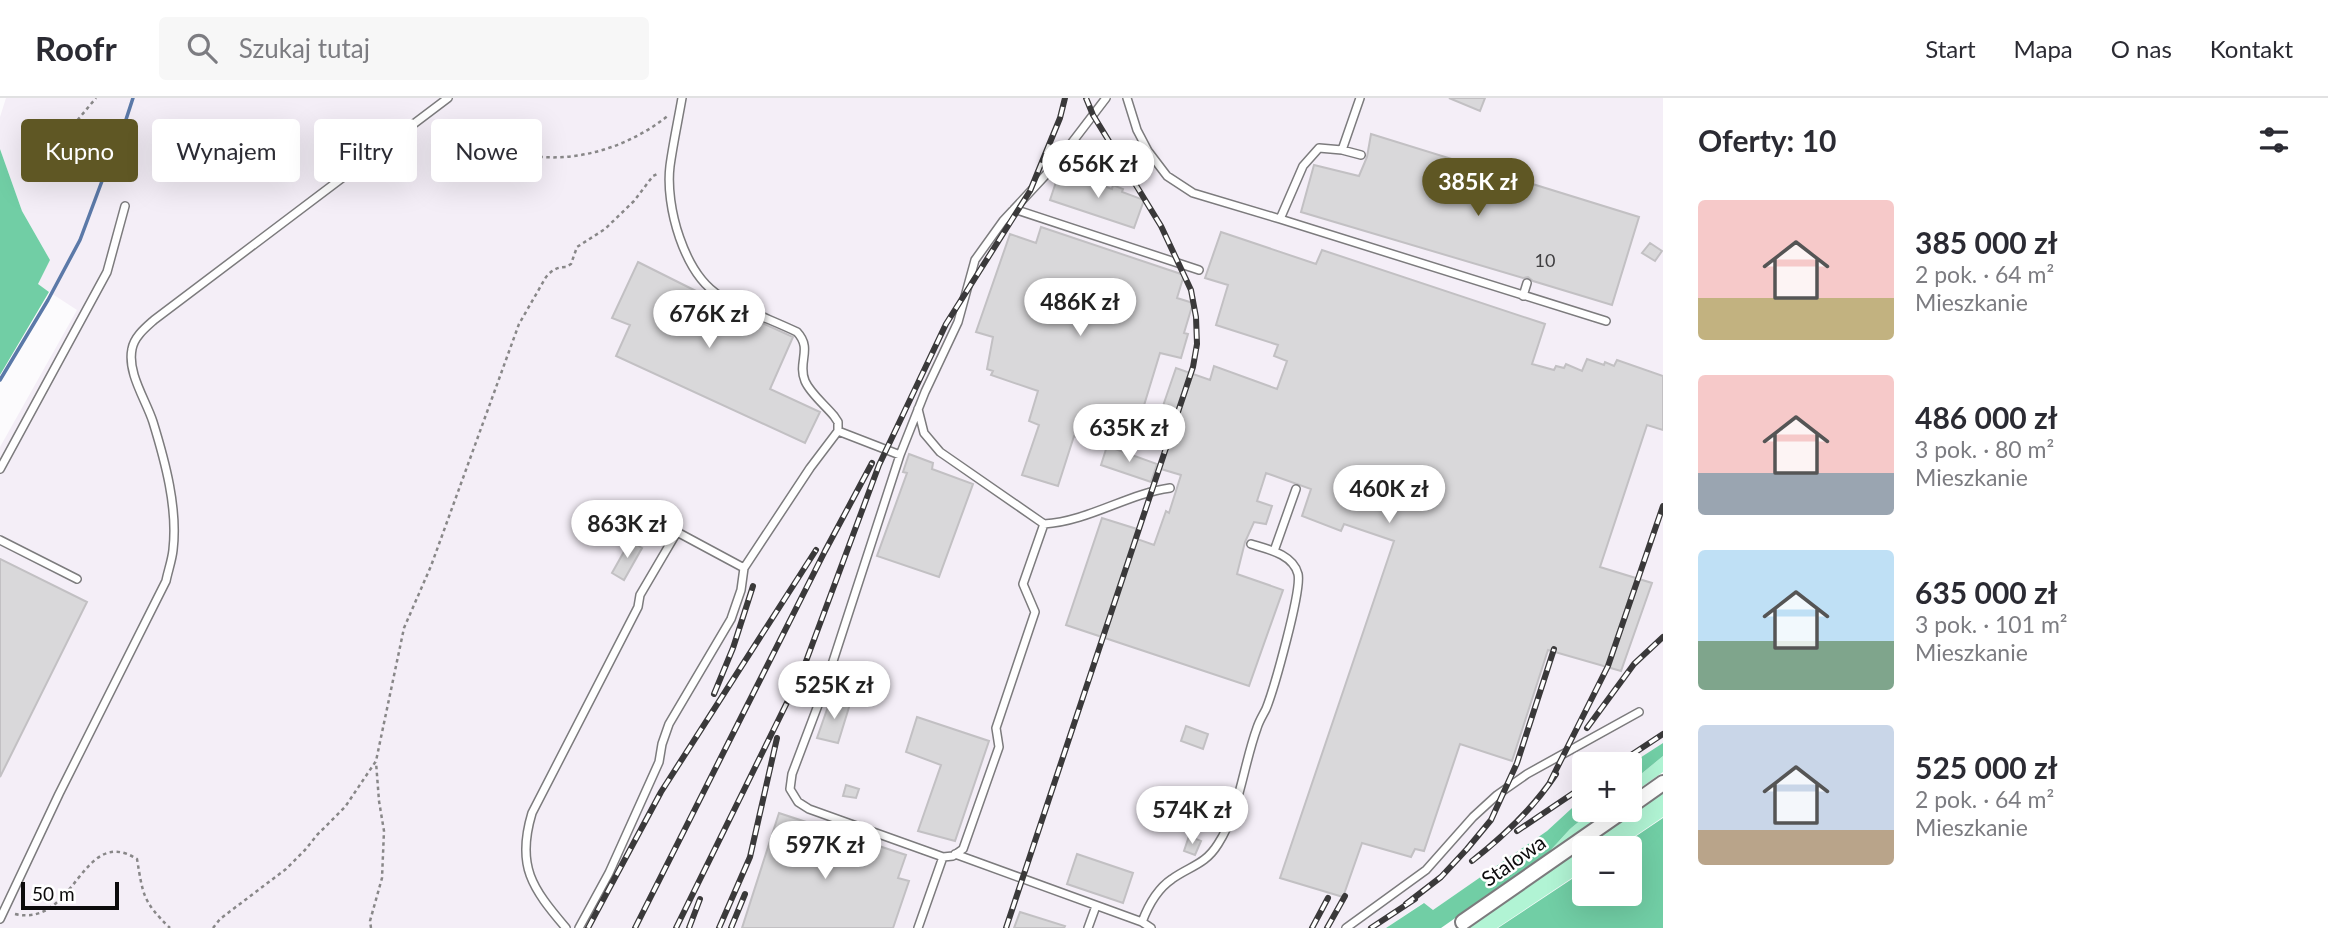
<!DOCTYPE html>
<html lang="pl">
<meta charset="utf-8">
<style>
body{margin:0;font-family:Lato,sans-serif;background:#f7f7f7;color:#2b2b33;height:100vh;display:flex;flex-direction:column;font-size:26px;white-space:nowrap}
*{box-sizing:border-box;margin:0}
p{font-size:23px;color:#7c7c81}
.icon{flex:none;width:38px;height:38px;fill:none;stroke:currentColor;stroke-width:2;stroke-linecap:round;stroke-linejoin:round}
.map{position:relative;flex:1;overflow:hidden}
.sheet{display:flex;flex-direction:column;background:#fff;width:665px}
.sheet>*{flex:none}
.top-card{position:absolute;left:21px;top:21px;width:665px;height:63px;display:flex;gap:14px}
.buttons{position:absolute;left:1572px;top:654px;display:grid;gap:14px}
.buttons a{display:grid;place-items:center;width:70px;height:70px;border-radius:7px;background:#fff;box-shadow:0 7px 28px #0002;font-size:35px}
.scale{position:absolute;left:21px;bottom:18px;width:98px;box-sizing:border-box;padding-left:7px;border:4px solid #0c0b0c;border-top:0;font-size:19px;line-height:24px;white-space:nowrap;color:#0c0b0c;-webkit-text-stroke:5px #fff;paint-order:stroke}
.price{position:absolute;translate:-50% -60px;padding:0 16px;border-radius:24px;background:#fff;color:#222;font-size:23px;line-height:46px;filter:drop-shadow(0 2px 4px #0008)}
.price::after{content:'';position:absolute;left:50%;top:42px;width:21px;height:16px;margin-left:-10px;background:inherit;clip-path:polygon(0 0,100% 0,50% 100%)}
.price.selected{background:#5f5724;color:#fff}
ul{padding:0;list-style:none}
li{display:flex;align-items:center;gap:21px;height:175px;padding:0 35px}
li span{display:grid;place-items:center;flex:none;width:196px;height:140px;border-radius:7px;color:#555}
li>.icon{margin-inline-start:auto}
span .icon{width:84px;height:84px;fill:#fffc;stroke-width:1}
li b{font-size:30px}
h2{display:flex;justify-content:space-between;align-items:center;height:84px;padding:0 35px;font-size:30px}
.chip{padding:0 24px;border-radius:7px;background:#fff;box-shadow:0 7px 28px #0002;font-size:24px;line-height:63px}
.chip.selected{background:#5f5724;color:#fff}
header{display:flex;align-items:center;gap:42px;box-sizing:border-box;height:98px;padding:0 35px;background:#fff;border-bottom:2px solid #e1e1e2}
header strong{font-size:33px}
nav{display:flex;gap:38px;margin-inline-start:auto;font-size:24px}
.search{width:490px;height:63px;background:#f7f7f7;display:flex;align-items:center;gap:18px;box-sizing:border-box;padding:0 24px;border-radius:7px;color:#7c7c81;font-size:26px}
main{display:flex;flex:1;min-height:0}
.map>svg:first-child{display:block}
.built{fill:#f4eef7}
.green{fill:#b1f4d4}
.forest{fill:#71cea5}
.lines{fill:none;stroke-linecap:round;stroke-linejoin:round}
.stream{stroke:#5b79a8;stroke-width:3.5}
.building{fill:#d9d8da;stroke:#c2c0c3;stroke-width:2}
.service-casing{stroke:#7c7b7d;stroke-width:10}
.minor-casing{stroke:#7c7b7d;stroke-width:18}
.path{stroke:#888788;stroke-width:2.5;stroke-dasharray:3.5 3.5;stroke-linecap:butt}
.service{stroke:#fff;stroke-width:7}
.minor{stroke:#fff;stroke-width:14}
.rail-casing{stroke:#3a393a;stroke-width:6}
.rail{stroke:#fff;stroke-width:3.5;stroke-dasharray:10;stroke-linecap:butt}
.labels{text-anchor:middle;stroke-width:5;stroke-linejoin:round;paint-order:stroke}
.number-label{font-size:18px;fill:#3f3e40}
.street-label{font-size:21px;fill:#0c0b0c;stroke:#fff}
</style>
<header>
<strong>Roofr</strong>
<div class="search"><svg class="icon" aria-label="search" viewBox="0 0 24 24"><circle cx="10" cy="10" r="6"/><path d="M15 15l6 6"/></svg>Szukaj tutaj</div>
<nav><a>Start</a><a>Mapa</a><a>O nas</a><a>Kontakt</a></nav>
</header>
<main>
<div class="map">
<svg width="1663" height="830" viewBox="0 0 1663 830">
<rect width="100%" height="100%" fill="#fcfbfd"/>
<path class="built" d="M6,0h1657v645l-34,22h-45v32l-37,34 -114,79 -10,-7 -37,25h-1386v-481l77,-137 -40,-26 13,-24 -28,-49 -22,-62v-32z"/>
<path class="green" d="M1663,658v16l-34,24v-12z
M1663,691v28l-47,32h-32v21l-87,58h-29z
M1593,712h16l-61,43 22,-24z"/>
<path class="forest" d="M0,51l22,62 28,49 -12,24 11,8 -49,83z
M1663,645v13l-34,28v-19z
M1584,699v13h9l-23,19 -22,24 -107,75h-55l38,-25 9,7 114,-79z
M1663,720v110h-165l86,-57v23h45v-45h-12z"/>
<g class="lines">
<path class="stream" d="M0,282l48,-80 32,-60 28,-75 12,-27 13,-40"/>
</g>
<path class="building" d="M1449,0h36l-5,13z
M1371,36l268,83 -27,88 -79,-24 -5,-4 -5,1 -222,-66 13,-47 45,11 8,-19z
M1065,75l47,16 1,-4 10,4 -1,3 22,8 -10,28 -84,-28 7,-21 6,2z
M1041,129l143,48 -7,23 16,5 -9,30 4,1 -7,24 -21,-5 -22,72 -24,-8 -10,29 -30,-10 -16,50 -36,-11 17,-50 -10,-4 9,-30 -47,-16 2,-4 -6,-2 6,-32 -17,-5 34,-98 26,9z
M1221,134l95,32 6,-14 223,74 -13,40 22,6 2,-4 8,2 2,-4 16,7 5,-12 17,6 1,-3 9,4 3,-6 46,16v54l-16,-5 -47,142 52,16 -31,88 -73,-21 -36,111 -52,-17 -36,107 -9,-2 -4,8 -49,-14 -19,54 -63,-19 114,-337 -50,-17 -3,7 -39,-15 9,-27 -45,-16 -9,28 15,5 -6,18 -12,-2 -9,20 -8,32 46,16 -34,96 -183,-61 36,-107 35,11 -3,9 20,7 12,-34 3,2 12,-38 -20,-6 9,-29 -17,-5 23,-67 34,12 4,-14 63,23 10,-28 -13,-5 4,-11 -62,-20 12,-40 -23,-7z
M1650,145l12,8 -7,10 -13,-8z
M638,164l98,49 57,26 -23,52 50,23 -15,31 -189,-87 14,-31 -18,-7z
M1107,348l50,18 -6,18 -50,-17z
M909,356l24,9 -1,6 41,15 -34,93 -62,-21 30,-83 -4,-1z
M630,443l12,7 -18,32 -12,-7z
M0,461l87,43 -87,175z
M831,600l19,6 -12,39 -21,-5z
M917,619l72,24 -34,100 -37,-10 23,-66 -35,-13z
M1186,628l22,8 -5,15 -22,-8z
M846,687l13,4 -3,9 -13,-2z
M779,715l127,42 -8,23 11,3 -16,47h-151z
M1189,738l12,5 -6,14 -11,-4z
M1077,756l56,19 -10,30 -56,-19z
M1020,814l45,14 -1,2h-50z"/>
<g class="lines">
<g class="service-casing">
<path id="service" d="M1127,0l10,32 11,21 19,25 26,17 87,26 23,-53 16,-18 23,2 19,5
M1342,52l18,-52
M1014,111l185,61
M1280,121l326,102
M1523,198l4,-13
M918,311l6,24 16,19 104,72c45,-3 83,-30 126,-36
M838,333l62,24
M0,371l107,-197 18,-66
M1044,426l-21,60 12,28 -39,116 3,19 -36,102 -10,7 -10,1 -134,-48 -11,-7 -8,-13 2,-15 31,-82 77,-237 25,-63 33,-70 17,-62 28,-39 51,-55 52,-68
M0,442l77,39
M1274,453l22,-62
M955,756l187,68 9,6
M0,821l59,-125 107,-213c2,-10 6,-21 7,-31 5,-42 -8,-89 -20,-128 -7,-22 -26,-49 -21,-73 2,-12 13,-21 22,-29l294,-222
M1142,824c6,-16 15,-33 30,-43 18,-13 33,-14 46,-35 22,-34 25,-78 39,-116 2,-7 6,-13 9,-19 8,-20 36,-119 32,-135 -5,-20 -31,-25 -47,-30
M566,830c-34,-40 -50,-62 -34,-115l106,-206 2,-12 37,-63 67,36
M579,830l30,-55 50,-111 3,-18 7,-20 62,-105 10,-29 3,-22 66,-100 28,-37v-9l-4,-6c-9,-11 -24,-23 -29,-35 -8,-19 8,-32 -8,-49 -25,-12 -54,-22 -77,-36 -36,-22 -55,-90 -50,-130 3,-22 8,-45 12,-68
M918,830l25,-71
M1088,830l8,-22
M1346,830l80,-58 47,-53 24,-22 30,-21 112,-62"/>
</g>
<g class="minor-casing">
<path id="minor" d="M1629,709l34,-24
M1463,824l161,-112"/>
</g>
<path class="path" d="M55,49l41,-49
M514,65l11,-8c51,9 104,-8 144,-40
M15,816c61,14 66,-90 122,-55 6,36 6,43 33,69
M213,830l7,-9 66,-50 19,-19 12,-15 28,-28 31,-46 28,-133 27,-62 88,-242 27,-47c6,-7 11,-10 20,-10l5,-3 6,-17 28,-18 29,-28 19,-25 6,-3
M371,830l-1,-7 12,-43 2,-47 -5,-30 -3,-39"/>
<use href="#service" class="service"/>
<use href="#minor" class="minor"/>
<g class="rail-casing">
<path id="rail" d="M714,596l19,-46 20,-62
M1587,630l47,-64 29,-27
M1616,667l47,-31
M1550,684l58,-116 55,-160
M1517,733l67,-45
M1472,763c32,-25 61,-52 84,-87
M1406,806l35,-27 26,-28 24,-29 26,-57 37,-114
M588,830l73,-136 155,-242
M635,830l190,-377 47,-88
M676,830l126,-256 77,-207 67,-141 84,-133 30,-73 5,-20
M689,830l11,-29
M719,830l31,-71 27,-119
M731,830l14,-34
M1006,830l187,-561 4,-23 -1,-27 -5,-27 -30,-64 -68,-111 -7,-17
M1312,830l16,-30
M1327,830l18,-32
M1371,830l44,-29"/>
</g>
<use href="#rail" class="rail"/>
</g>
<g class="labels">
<g class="number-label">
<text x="1545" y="169">10</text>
</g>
<g class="street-label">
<text transform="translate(1514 763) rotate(-35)" y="7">Stalowa</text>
</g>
</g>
</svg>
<div class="buttons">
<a>+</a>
<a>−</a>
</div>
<div class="scale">50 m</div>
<b class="price" style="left:1098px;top:102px">656K zł</b>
<b class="price selected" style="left:1478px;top:120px">385K zł</b>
<b class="price" style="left:1080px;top:240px">486K zł</b>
<b class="price" style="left:709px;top:252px">676K zł</b>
<b class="price" style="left:1129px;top:366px">635K zł</b>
<b class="price" style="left:1389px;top:427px">460K zł</b>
<b class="price" style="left:627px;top:462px">863K zł</b>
<b class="price" style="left:834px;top:623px">525K zł</b>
<b class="price" style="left:1192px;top:748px">574K zł</b>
<b class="price" style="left:825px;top:783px">597K zł</b>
<div class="top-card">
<a class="chip selected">Kupno</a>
<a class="chip">Wynajem</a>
<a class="chip">Filtry</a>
<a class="chip">Nowe</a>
</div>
</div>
<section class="sheet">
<h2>Oferty: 10<svg class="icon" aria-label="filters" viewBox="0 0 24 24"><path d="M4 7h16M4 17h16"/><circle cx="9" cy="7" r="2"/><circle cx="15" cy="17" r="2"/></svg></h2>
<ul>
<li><span style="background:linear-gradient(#f6c9c9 70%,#c2b280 0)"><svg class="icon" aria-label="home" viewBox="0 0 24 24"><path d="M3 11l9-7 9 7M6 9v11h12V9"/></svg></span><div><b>385 000 zł</b><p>2 pok. · 64 m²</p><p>Mieszkanie</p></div></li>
<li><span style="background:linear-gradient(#f6c9c9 70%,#9aa5b1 0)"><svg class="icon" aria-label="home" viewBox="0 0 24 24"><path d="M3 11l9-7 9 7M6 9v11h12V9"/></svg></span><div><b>486 000 zł</b><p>3 pok. · 80 m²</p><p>Mieszkanie</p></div></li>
<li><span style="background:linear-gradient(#bfe0f5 65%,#7fa58c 0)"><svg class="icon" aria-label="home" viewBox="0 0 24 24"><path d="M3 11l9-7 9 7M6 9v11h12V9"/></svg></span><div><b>635 000 zł</b><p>3 pok. · 101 m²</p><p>Mieszkanie</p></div></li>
<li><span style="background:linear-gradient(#c9d6e8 75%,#b9a48a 0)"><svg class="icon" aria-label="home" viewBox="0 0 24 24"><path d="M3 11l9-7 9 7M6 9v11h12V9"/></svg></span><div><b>525 000 zł</b><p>2 pok. · 64 m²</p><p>Mieszkanie</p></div></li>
</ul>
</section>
</main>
